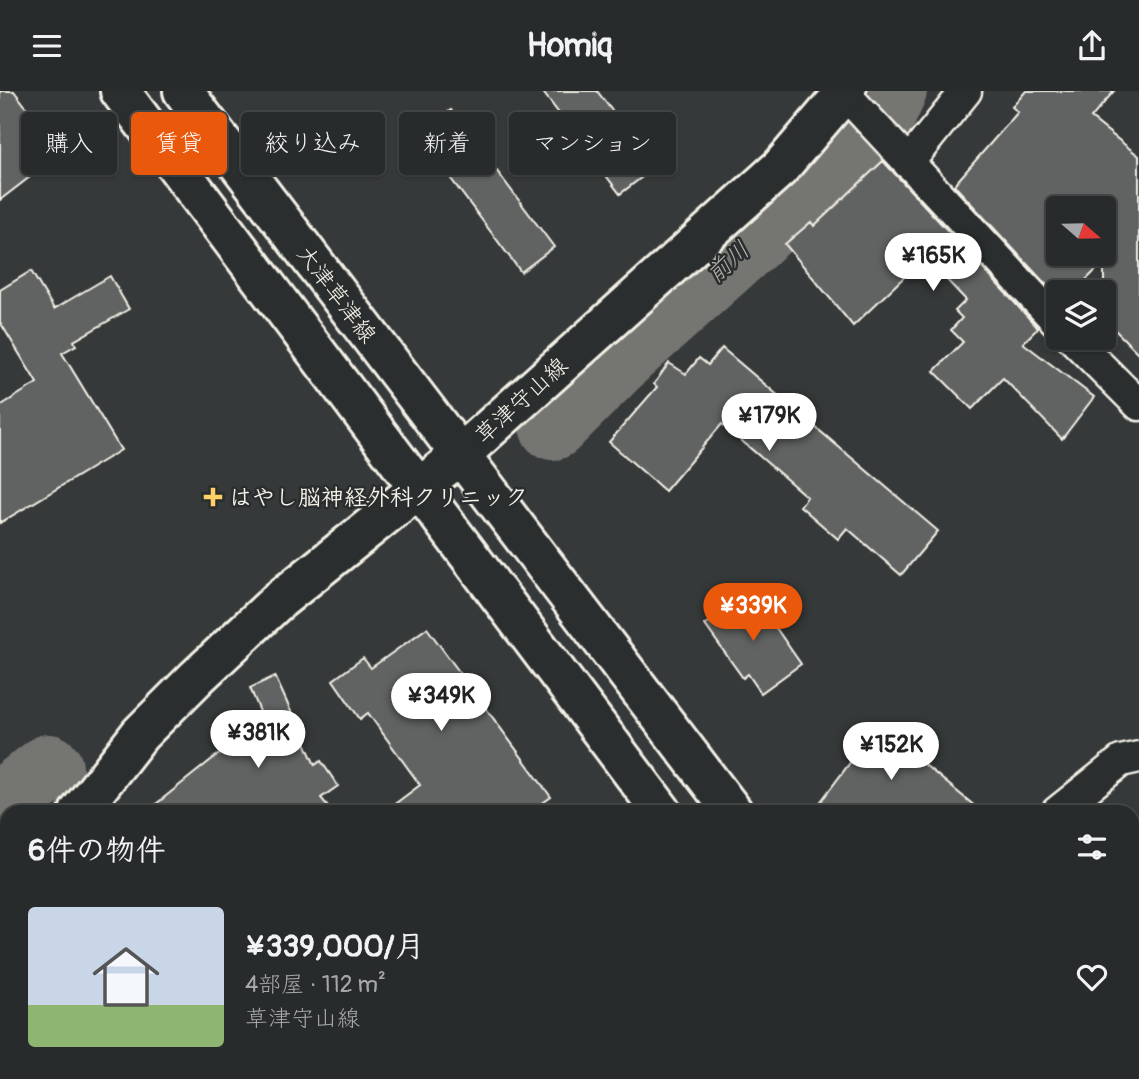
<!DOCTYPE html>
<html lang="ja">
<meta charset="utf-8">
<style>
body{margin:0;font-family:Pangolin,"Klee One",sans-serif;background:#343737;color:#f1f3f6;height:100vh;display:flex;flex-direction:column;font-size:26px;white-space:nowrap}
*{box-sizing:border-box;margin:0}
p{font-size:23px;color:#a5a7a9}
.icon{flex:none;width:38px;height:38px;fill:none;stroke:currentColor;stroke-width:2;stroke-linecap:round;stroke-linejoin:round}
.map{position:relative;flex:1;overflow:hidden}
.side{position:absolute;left:0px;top:714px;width:1139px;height:275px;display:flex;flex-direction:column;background:#282b2b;border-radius:21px 21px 0 0;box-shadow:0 2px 5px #0004,0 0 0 2px #444747}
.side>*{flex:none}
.banner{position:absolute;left:21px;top:21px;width:700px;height:63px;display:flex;gap:14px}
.needle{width:46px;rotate:110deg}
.fabs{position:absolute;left:1046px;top:105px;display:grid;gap:14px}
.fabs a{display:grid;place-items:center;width:70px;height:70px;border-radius:7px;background:#282b2b;box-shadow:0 2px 5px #0004,0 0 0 2px #444747;font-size:35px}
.price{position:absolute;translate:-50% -60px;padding:0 16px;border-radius:24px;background:#fff;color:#222;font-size:23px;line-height:46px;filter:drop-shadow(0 2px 4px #0008)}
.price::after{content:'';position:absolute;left:50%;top:42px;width:21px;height:16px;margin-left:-10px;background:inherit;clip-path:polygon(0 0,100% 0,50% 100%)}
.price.current{background:#ea580c;color:#fff}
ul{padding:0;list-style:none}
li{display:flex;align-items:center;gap:21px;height:175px;padding:0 28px}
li+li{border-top:2px solid #444747}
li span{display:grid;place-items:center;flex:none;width:196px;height:140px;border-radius:7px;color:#555}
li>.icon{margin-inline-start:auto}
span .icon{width:84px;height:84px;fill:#fffc;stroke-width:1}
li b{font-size:30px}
h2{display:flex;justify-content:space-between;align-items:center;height:84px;padding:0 28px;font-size:30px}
.pill{padding:0 24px;border-radius:7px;background:#282b2b;box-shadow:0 2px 5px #0004,0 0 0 2px #444747;font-size:24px;line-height:63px}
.pill.current{background:#ea580c;color:#fff}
header{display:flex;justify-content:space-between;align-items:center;height:91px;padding:0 28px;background:#282b2b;font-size:32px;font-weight:700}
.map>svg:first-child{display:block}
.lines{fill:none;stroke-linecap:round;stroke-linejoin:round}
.river{stroke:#757572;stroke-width:68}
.building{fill:#616362;stroke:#f4f1e8;stroke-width:2;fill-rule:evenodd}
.service-casing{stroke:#f4f1e8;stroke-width:19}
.minor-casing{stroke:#f4f1e8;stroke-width:35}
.primary-casing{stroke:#f4f1e8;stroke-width:44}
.service{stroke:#2a2d2e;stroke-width:14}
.minor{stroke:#2a2d2e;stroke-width:30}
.primary{stroke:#2a2d2e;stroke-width:38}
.poi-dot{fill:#ffd166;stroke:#2a2d2e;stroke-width:2.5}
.labels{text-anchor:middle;stroke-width:5;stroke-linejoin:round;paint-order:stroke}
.street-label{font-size:23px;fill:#f4f1e8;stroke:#2a2d2e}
.poi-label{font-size:23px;font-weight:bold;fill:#f4f1e8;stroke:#2a2d2e;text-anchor:start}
.water-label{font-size:24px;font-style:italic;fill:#b4b3ad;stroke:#2a2d2e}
</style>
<header><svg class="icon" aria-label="menu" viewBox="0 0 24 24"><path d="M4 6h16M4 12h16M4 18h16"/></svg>Homiq<svg class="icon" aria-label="share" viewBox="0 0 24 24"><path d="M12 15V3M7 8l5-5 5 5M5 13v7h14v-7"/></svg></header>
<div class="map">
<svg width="1139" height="988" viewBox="0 0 1139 988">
<rect width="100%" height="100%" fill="#363939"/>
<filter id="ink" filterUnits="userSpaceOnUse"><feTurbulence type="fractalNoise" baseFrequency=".0143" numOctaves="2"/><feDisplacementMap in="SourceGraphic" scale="14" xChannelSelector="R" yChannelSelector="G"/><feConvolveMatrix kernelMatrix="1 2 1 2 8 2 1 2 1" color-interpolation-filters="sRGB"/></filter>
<g filter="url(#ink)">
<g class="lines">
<path class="river" d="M553,335l72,-72 219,-197 36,-38 13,-28
M0,714l49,-37"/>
</g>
<path class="building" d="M0,0h14l47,62 -61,47z
M542,0h55l58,76 -35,27z
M1026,0h88l-23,27 48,38v198l-35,-35v-57l-30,30h-21l-99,-107 64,-73 -6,-5zM1059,117h45v46h-45z
M451,19l103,137 -33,25 -103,-137z
M883,70l155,167 -15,15 71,54 -32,42 -59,-61 -31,31 -38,-38 29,-29 -12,-12 11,-12 -7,-7 11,-11 -41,-43 -72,69 -68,-82 26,-22 3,4z
M31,180l23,38 56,-33 19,33 -55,32 2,4 -14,8 59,97 -121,73v-117l37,-23 -37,-61v-32z
M722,257l216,183 -37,44 -54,-47 -9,11 -38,-33 7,-9 -85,-73 -57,67 -56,-49 48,-55 -3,-3 15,-21 17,11 13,-16 9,7z
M751,501l50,72 -40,29 -13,-19 -5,4 -38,-53z
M427,537l124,169 -21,15h-146l36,-27 -52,-72 -8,6 -27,-39 30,-22 8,10z
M275,585l40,89 6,-4 17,25 -17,12 12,14h-187l70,-56 51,-28 -17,-40z
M879,633l37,27 -3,4 69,57h-169z"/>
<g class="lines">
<g class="service-casing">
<path id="service" d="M0,895l7,8
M76,982l5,6
M140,988l8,-6"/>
</g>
<g class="minor-casing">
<path id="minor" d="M844,2l215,231
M908,72l58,-72
M1072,247l67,67
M1057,721l64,-51 18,-4
M0,756l7,-1
M507,982l13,6
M809,988l9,-6"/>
</g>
<g class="primary-casing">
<path id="primary" d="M120,0l542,721
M183,0l550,721
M79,721l61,-78 57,-57 80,-75 182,-146 321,-288 66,-77
M0,838l7,-11
M860,982l5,6
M921,982l4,6"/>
</g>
<use href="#service" class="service"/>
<use href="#minor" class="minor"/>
<use href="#primary" class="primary"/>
</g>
</g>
<path class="poi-dot" d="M209.5 395.5h7v7h7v7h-7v7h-7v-7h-7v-7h7z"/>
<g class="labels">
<g class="street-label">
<text transform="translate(337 203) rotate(53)" y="8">大津草津線</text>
<text transform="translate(521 309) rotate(-42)" y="8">草津守山線</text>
</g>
<g class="poi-label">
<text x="229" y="414">はやし脳神経外科クリニック</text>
</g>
<g class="water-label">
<text transform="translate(728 171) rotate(-42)" y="8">前川</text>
</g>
</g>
</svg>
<div class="fabs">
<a><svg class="needle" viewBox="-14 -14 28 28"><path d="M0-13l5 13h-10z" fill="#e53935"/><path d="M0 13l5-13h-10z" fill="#a5a7a9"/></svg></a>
<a><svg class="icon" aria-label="layers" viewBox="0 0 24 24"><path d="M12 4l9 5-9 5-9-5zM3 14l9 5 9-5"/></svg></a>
</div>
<b class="price" style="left:933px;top:202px">¥165K</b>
<b class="price" style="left:769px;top:362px">¥179K</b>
<b class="price current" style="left:753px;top:552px">¥339K</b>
<b class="price" style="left:441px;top:642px">¥349K</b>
<b class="price" style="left:258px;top:679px">¥381K</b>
<b class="price" style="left:891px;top:691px">¥152K</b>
<div class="banner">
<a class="pill">購入</a>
<a class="pill current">賃貸</a>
<a class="pill">絞り込み</a>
<a class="pill">新着</a>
<a class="pill">マンション</a>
</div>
<section class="side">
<h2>6件の物件<svg class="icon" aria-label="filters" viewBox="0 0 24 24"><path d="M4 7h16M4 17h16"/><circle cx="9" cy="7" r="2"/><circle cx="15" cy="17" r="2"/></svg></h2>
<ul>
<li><span style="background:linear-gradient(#c9d6e8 70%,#8fb573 0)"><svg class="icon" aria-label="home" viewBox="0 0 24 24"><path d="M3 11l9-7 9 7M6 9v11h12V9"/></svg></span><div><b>¥339,000/月</b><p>4部屋 · 112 m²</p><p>草津守山線</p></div><svg class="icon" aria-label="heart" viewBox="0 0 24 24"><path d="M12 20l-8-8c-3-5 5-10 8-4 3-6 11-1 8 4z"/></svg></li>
</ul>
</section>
</div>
